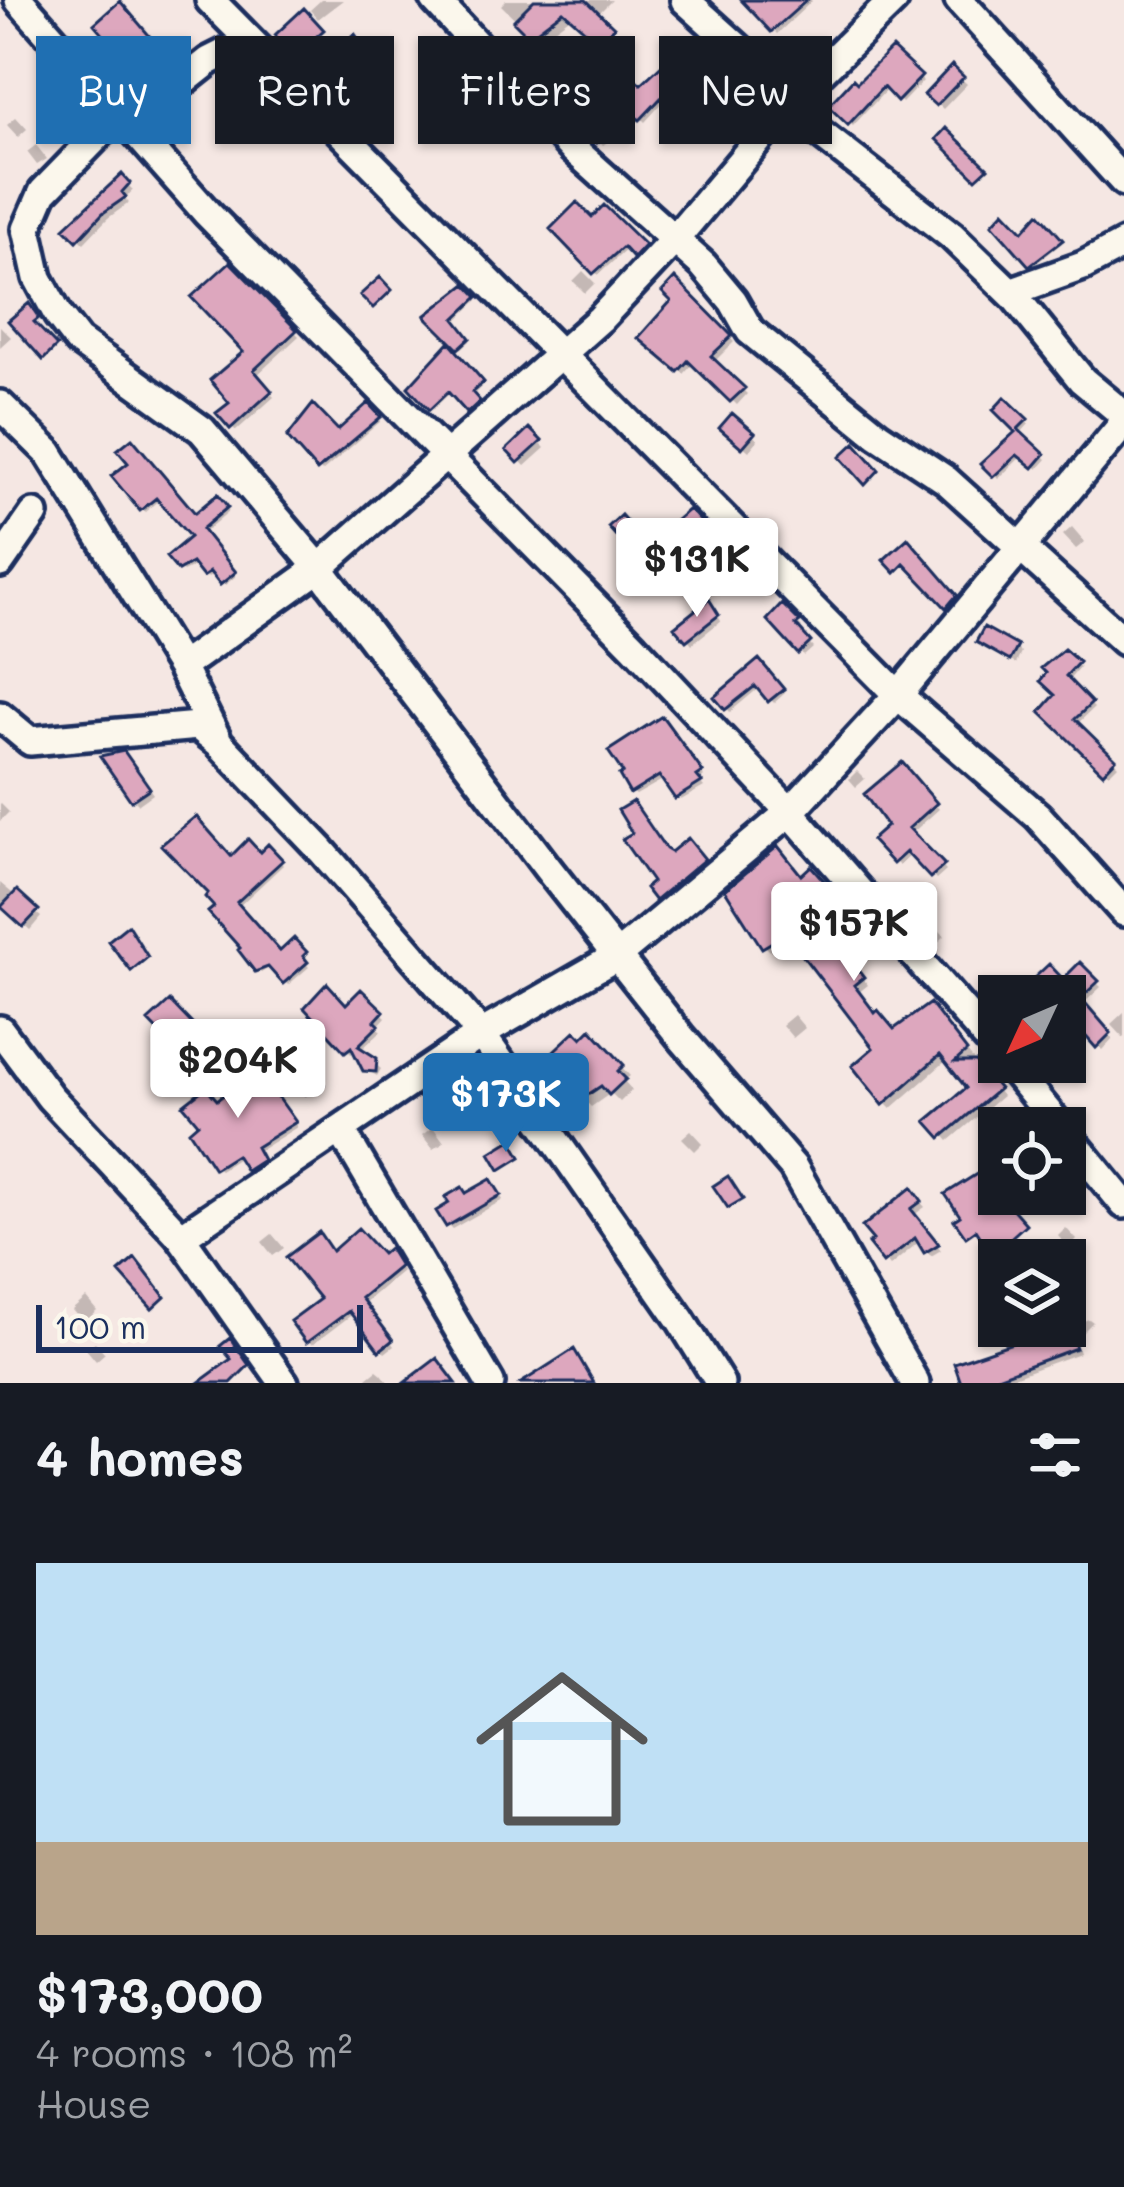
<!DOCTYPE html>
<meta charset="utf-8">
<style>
body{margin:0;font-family:Mali,sans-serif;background:#242831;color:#f1f3f6;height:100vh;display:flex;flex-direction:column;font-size:45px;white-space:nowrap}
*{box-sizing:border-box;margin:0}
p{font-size:39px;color:#9ea1a6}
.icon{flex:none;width:66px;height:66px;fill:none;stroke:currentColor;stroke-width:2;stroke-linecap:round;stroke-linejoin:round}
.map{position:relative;height:1383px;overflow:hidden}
.side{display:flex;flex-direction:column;background:#171b24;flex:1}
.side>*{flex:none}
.hud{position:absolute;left:36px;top:36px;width:1053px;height:108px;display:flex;gap:24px}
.needle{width:78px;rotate:226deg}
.controls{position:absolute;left:978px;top:975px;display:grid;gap:24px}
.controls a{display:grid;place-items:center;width:108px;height:108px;border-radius:0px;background:#171b24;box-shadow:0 3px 9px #0004;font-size:60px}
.scale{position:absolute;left:36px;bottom:30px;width:327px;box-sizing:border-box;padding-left:12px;border:6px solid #1b2f5e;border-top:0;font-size:33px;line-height:42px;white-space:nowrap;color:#1b2f5e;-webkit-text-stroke:9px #fbf7ec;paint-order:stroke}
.price{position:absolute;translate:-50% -102px;padding:0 27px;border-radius:12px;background:#fff;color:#222;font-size:39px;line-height:78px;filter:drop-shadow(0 3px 6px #0008)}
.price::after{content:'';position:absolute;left:50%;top:72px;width:36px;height:27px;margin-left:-18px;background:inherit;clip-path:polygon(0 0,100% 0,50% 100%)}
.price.on{background:#1f6fb2;color:#fff}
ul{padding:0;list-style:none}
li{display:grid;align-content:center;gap:24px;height:636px;padding:0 36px}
li span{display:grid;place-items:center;height:372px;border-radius:0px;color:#555}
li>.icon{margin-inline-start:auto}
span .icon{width:216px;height:216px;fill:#fffc;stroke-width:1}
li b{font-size:51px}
h2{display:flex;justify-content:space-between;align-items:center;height:144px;padding:0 36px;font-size:51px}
.chip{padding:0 42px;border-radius:0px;background:#171b24;box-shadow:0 3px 9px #0004;font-size:42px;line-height:108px}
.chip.on{background:#1f6fb2;color:#fff}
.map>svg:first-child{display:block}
.shadow{fill:#0003}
.building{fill:#dda7be;stroke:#1b2f5e;stroke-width:3}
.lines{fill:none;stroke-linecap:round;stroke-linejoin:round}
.minor-casing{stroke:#1b2f5e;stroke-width:36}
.minor{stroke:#fbf7ec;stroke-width:27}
</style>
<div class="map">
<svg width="1124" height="1383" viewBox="0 0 1124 1383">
<rect width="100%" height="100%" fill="#f5e7e3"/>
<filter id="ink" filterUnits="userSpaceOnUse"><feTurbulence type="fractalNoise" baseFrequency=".00833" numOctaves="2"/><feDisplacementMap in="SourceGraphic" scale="24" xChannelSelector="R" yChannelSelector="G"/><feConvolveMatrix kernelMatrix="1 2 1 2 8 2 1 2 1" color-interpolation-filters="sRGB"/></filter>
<g filter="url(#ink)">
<path class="shadow" d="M321,0h22l-25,19 -8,-9z
M506,0h106l-15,15 21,21 -11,11 -35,-31 -34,25 -37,-36z
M775,0h36l1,1 -35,33 -18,-19z
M128,14l42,49 -22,19 -8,-9z
M692,41l27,30 -42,39 -11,-11 -21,23 -3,-3 -39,26 -21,-22 59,-35z
M360,43l12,17 -19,13 -5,-5z
M892,52l31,29 -21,22 -14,-15 -35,38 -21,-20z
M450,63l11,11 -8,8 -11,-11z
M952,70l15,14 -24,25 -15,-15z
M16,117l11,12 -9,8 -11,-12z
M36,145l11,14 -10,6 -10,-13z
M122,179l11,11 -8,9 4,4 -21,15 -24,25 -16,-15z
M604,210l42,41 -8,8 -10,-11 -30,27 -44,-46 38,-8z
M1039,218l23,25 -29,23 -37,-42 27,11z
M230,266l69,70 -43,40 18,21 -38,34 -16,-17 13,-11 14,-51z
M583,271l12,12 -10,10 -12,-12z
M675,283l59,59 -20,20 33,32 -10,11 -43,-42 -10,11 -42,-36 33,-37z
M466,288l12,12 -24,23 16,18 -9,8 -31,-33z
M0,326l11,11 -11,10z
M450,346l33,39 -11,11 8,8 -9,8 -19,-21 -19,18 -21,-22z
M1005,402l24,22 -10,11 28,24 -9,10 -16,-13 -24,23 -14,-15 36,-32 -23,-22z
M368,407l13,14 -59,51 -32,-35 48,-3z
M732,417l26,23 -9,11 -26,-23z
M529,432l16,16 -20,18 -15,-16z
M132,442l63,75 22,-19 12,13 -27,23 34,42 -11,9 -10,-12 -7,5 -11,-13 -14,7 -13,-15 24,-19 -34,-39 -15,13 -29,-36 16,-12 -11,-14z
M689,513l20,21 -10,9 -19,-22z
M1072,527l13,15 -9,7 -13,-14z
M732,557l21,21 -6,6 -21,-21z
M713,607l8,14 -29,23 -13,-16z
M782,608l20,20 -5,3 16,17 -9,8 -33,-36z
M984,647l32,1 5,5 -5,11z
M1064,653l16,14 -12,14 26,27 -18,17 42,40 -9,9 -65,-62 15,-17 -9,-22z
M759,663l26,30 -11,10 -14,-16 -30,25 -12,-15z
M665,724l39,53 -5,4 5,6 -23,13 -17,-21 -28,16 -4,-3z
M129,760l24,34 -14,10 -5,-5z
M901,766l38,43 -28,25 35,37 -10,9 -24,-26 -13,12 -23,-25 15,-14z
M857,771l8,8 -9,8 -7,-8z
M0,803l9,9 -9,9z
M636,808l35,47 17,-13 18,22 -46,38 -11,-13 7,-6 -20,-50z
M268,849l15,16 -45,42 42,48 14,-13 13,15 -4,4 6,6 -21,18 -18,-18 -9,6 -49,-60 19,-53 29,-4z
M811,870l54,61 -23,20 26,34 -10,8 17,23 19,16 42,-19 66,83 -53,45 -18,-20 39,-33 -23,-28 -56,49 -6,-6 -8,-55 -84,-109 -22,13 -6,-6 37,-68z
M0,883l41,34 -11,13 -30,-28z
M933,924l12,12 -11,10 -11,-13z
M1080,966l21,21 -18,17 30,35 -10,11 -15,-15 -23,18v-57h-29l27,-13z
M361,993l25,24 -9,10 4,4 -21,20 21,18 -4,7 -12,-7 -9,-19 -5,4 -43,-46h39z
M1124,1012v26l-13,-14z
M794,1015l11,13 -12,10 -11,-13z
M591,1034l39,42 -6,5 8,9 -12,12 -9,-9 -20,14 -43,-46z
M1036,1062h18l-11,8z
M478,1075l10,13 -12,8 -9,-12z
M261,1076l36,51 -40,25 8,12 -13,9 -12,-16 -20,13 -4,-3z
M433,1127l11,15 -11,7 -11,-14z
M691,1130l12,13 -8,8 -13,-13z
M495,1187l8,13 -51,29 -4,-4 19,-29z
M911,1191l14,16 -11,8 27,35 -10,6 -11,-15 -30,25 -18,-21z
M1066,1228l11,12 -8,8 -11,-12z
M272,1234l12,14 -11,8 -11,-14z
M333,1255h60l9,16 -39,33 31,42 -9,7 -31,-40 -42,32 -18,-23 30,-23z
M86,1298l11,13 -14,12 -11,-13z
M1089,1319l4,3 -18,18 4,13 -82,30h-33l-6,-18z
M95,1342l10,11 -9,8 -10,-12z
M377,1370l5,4 7,9h-18l-4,-5z"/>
<path class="building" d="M534,0h52l28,27 -15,16 -36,-32 -34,26 -16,-16z
M741,0h66l-36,32z
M120,1l44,52 -26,22 -44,-51z
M304,8l20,22 -31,27 -18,-22z
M355,34l14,20 -23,16 -14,-20z
M692,37l26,29 -47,43 -10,-11 -21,22 -4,-3 -39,26 -20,-20 10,-9 -27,-24 41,-42 40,36z
M892,48l30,28 -25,26 -14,-15 -35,38 -20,-19 25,-27 4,4z
M952,65l12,12 -28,29 -12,-11z
M946,128l42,40 -12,11 -40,-40z
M122,174l8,9 -8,9 4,5 -23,16 -26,28 -13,-13z
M577,202l15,15 12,-12 41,40 -12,13 -10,-11 -30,27 -43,-45z
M1004,211l19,20 16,-18 24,27 -34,26 -37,-42z
M230,262l67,68 -43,40 18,21 -42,38 -14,-16 13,-10 -19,-23 33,-28 -52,-55z
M380,277l12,13 -19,18 -13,-13z
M675,278l57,58 -21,20 34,32 -15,14 -42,-41 -10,11 -40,-34 33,-37 -9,-9z
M466,284l12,13 -23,22 15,19 -12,11 -33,-33z
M29,303l10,15 -5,4 23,24 -14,14 -35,-39z
M449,342l35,40 -12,10 8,9 -13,12 -19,-21 -19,18 -21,-23z
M1005,397l23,22 -10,10 27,25 -12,14 -16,-13 -24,22 -13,-13 35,-32 -22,-22z
M368,403l13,14 -64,54 -30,-34 26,-33 25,26z
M732,413l23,20 -13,15 -23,-20z
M529,428l13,13 -24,22 -12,-13z
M132,438l63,75 23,-19 10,13 -26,22 34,43 -16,13 -10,-13 -7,5 -11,-14 -14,8 -12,-14 24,-20 -34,-39 -16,13 -29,-35 17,-13 -11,-13z
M855,443l24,27 -14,15 -25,-28z
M689,509l17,18 -14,13 -17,-19z
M621,515l18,20 -13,12 -18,-20z
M908,538l49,57 -11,13 -42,-44 -9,9 -12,-13z
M709,599l10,16 -33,26 -12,-14z
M782,604l18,18 -4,3 15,17 -13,12 -31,-34z
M984,627l34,19 -8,15 -34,-19z
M1064,649l15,13 -13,14 26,27 -17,16 41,40 -13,14 -63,-61 15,-17 -15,-14 6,-8 -5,-5z
M759,659l25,30 -16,13 -13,-16 -30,24 -11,-13z
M662,716l41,56 -6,4 5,6 -27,17 -16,-23 -29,18 -11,-19 4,-2 -15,-22z
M124,751l26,37 -19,13 -31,-45z
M902,762l35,41 -28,25 36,37 -15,13 -24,-26 -13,12 -22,-24 16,-14 -23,-32z
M633,801l33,48 5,3 17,-14 17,21 -50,42 -10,-13 7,-6 -30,-43 10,-6 -14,-23z
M196,816l35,40 17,-17 12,13 8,-8 15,16 -46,42 43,49 14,-13 13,14 -4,4 5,6 -25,22 -15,-17 -13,5 -17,-22 2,-2 -32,-36 6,-5 -9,-10 3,-4 -47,-48z
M778,846l23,29 10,-9 50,57 -23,20 26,34 -10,8 21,28 3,-3 16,19 36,-26 37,48 -12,11h21l23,27 -58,49 -15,-17 40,-33 -26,-33 -57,50 -31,-39 21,-18 -87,-114 -24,14 -37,-58z
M17,890l22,20 -16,17 -22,-20z
M128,925l20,32 -17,14 -23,-30z
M1080,962l19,19 -18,17 30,35 -15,15 -14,-16 -17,13v-49h-41l13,-13 -4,-4 16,-15 14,15z
M327,983l19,21 15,-15 23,22 -9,10 4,4 -21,21 19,12 -1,14 -13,-1 -12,-24 -6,5 -41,-44z
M170,1001l23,24 -22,20 -23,-24z
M591,1029l33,36 -6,6 8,8 -17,16 -8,-9 -21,14 -37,-39 32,-30 7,7z
M296,1051h10l18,33 -18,10 -17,-37z
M258,1069l38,53 -40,25 7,13 -17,11 -10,-16 -22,14 -25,-38 9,-8 -15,-18 23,-18 11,13z
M511,1140l10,17 -21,13 -10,-17z
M983,1170l16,24h31l-21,11 17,19 -21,19 10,17h-20l-19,-30 -10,7 -12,-17 6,-4 -15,-22z
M728,1176l15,23 -15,9 -15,-22z
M491,1179l10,16 -55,32 -10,-16 13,-8 -4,-6 17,-10 4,6z
M912,1187l10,14 -11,8 28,35 -15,9 -9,-15 -32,25 -15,-19 5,-4 -11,-13z
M358,1228l24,26 7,-6 11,18 -39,32 32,42 -14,11 -30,-40 -43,32 -16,-22 30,-22 -34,-42 33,-25 13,19z
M135,1258l30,39 -13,12 -33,-37z
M1068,1324l8,24 -95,35h-20l-7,-20z
M230,1338l19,27 -18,18h-33l33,-24 -11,-13z
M574,1349l20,34h-73z
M437,1358l19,25h-52z"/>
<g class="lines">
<g class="minor-casing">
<path id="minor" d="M19,0l188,213 427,433 156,166 209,240
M210,0l688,695 140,121 86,96
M435,0l137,148 131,117 30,36 17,30 128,104 68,45 178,161
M685,0l109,98
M959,0l165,182
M786,107l166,129 62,60 68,84 42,35
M118,115l-75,77 -16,37 11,49 20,37 20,26 124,89 117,138 230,302 131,166 113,131 122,216
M127,126l82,-65 40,-20
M1010,292l73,-26 41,-22
M0,405l49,48 132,214 38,76 103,108 159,183 199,285 40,64
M0,563l34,-49
M181,667l138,-99 281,-249 75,-80 119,-141 100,-98
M0,716l30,25 168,-15 21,17
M0,1030l50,67 131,140 300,-203 136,-78 173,-144 108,-117 226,-272
M1007,1062l54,66
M341,1130l149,253
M1065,1132l59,72
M181,1237l103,146"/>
</g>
<use href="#minor" class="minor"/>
</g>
</g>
</svg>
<div class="controls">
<a><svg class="needle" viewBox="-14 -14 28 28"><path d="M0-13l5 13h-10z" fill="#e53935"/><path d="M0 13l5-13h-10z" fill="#9ea1a6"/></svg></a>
<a><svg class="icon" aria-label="locate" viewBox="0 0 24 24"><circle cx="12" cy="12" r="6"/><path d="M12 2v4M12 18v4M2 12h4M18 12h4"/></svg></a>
<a><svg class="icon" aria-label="layers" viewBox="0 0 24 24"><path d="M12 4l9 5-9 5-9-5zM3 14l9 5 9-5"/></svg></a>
</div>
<div class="scale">100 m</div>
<b class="price" style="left:697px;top:620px">$131K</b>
<b class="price" style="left:854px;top:984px">$157K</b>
<b class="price" style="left:238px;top:1121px">$204K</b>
<b class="price on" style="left:506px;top:1155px">$173K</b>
<div class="hud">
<a class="chip on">Buy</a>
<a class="chip">Rent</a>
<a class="chip">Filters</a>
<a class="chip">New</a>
</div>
</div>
<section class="side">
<h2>4 homes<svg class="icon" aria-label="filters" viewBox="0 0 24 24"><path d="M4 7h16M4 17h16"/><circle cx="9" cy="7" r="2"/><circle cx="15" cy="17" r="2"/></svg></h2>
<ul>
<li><span style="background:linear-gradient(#bfe0f5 75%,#b9a48a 0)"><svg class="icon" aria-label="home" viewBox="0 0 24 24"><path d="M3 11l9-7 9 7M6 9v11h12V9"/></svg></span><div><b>$173,000</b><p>4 rooms · 108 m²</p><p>House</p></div></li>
</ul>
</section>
